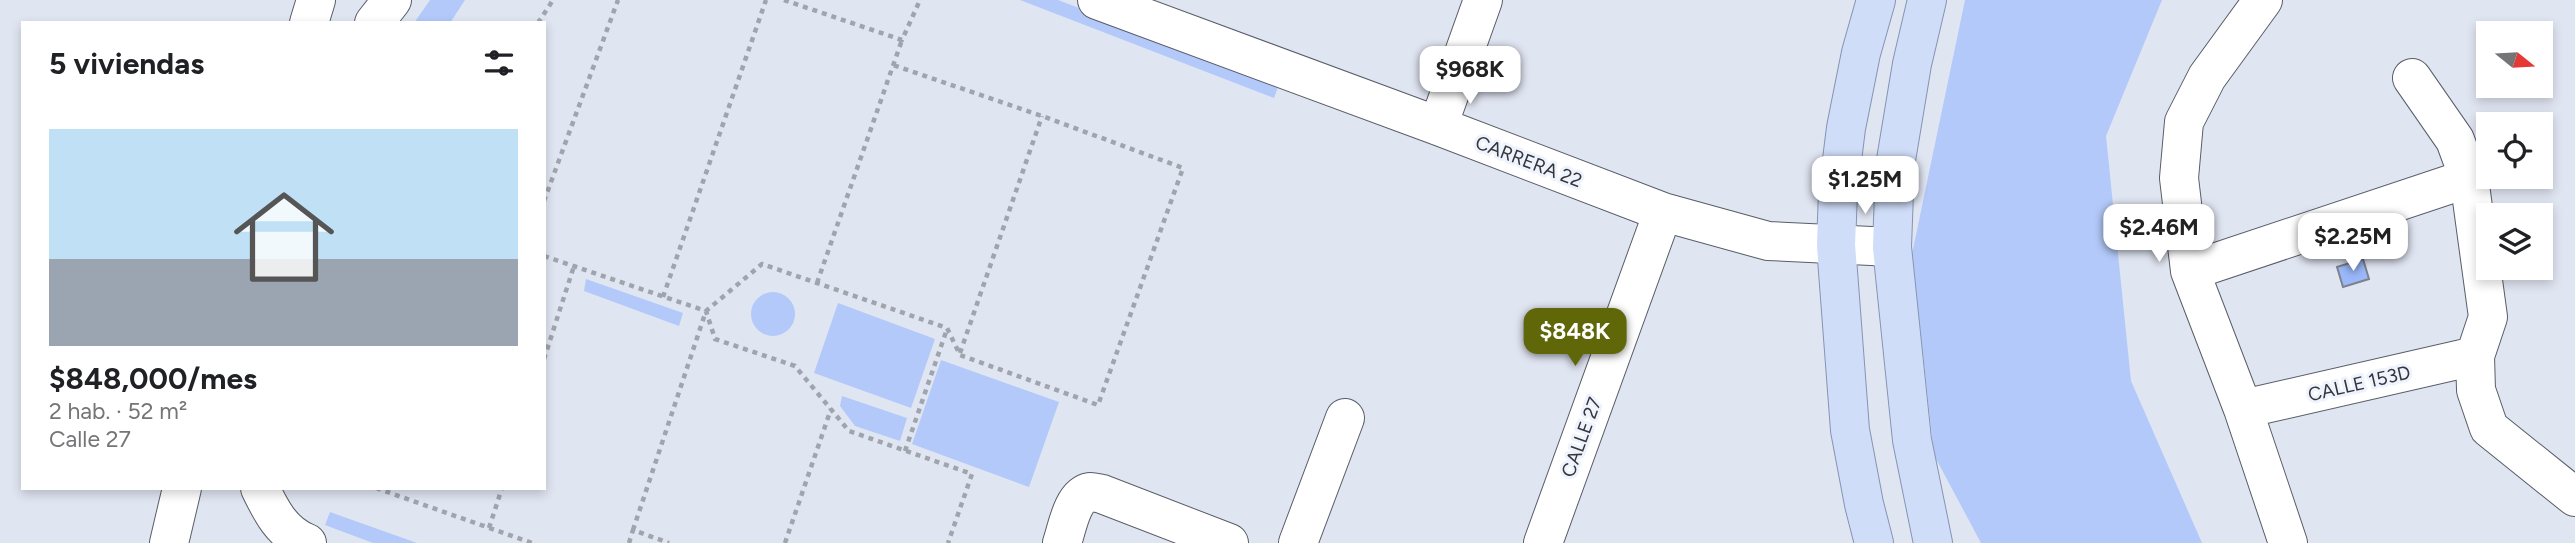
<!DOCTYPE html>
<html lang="es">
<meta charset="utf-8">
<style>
body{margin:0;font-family:Figtree,sans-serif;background:#f2f2f2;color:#202124;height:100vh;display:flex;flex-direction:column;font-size:26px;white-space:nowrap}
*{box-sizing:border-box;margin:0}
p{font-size:23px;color:#757577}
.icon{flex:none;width:38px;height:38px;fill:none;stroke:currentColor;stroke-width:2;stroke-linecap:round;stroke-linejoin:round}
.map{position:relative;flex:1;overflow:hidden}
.panel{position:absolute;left:21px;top:21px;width:525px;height:469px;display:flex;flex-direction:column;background:#fff;border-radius:0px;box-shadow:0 4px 10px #0003}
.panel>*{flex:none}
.needle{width:46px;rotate:108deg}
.fabs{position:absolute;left:2476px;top:21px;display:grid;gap:14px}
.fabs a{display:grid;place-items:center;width:77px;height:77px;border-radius:0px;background:#fff;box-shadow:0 4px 10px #0003;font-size:35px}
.price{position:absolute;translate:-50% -60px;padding:0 16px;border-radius:14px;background:#fff;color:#222;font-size:23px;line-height:46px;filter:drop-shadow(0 2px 4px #0008)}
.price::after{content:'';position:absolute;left:50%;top:42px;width:21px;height:16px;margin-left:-10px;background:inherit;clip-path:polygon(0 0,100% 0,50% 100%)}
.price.selected{background:#5f6709;color:#fff}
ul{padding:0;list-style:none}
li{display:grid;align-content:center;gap:14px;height:371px;padding:0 28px}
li+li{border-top:2px solid #e0e0e0}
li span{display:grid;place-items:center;height:217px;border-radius:0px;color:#555}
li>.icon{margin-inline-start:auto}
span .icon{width:126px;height:126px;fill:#fffc;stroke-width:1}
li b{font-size:30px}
h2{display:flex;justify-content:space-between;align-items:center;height:84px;padding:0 28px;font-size:30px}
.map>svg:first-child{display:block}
.green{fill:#b3c9f9}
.building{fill:#9ab8fa;stroke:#7d828d;stroke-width:2}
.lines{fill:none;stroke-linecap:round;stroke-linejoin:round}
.minor-casing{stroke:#585d67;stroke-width:40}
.major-casing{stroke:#8594b3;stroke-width:40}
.path{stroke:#a0a4ad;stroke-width:4.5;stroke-dasharray:5 5;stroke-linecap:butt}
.minor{stroke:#fff;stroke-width:38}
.major{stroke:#d0ddf8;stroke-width:38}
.labels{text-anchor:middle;stroke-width:6;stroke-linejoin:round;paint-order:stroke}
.street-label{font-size:19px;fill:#33363a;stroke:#eef3fd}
</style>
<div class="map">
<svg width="2575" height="543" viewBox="0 0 2575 543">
<rect width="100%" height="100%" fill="#e0e5f2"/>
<path class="green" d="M430,0h35l-15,23h-36z
M1020,0h38l221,84 -5,14z
M1965,0h197l-56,136 25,245 71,162h-221l-47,-88 -22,-201z
M586,279l97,34 -4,13 -95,-35z
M751 314a22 22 0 1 1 44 0a22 22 0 1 1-44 0Z
M838,303l97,36 -24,69 -97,-35z
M941,360l118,42 -30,85 -117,-43z
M842,396l65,22 -7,23 -45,-15 -15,-20z
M330,512l87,31h-44l-48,-18z"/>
<path class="building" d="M2363,259l6,20 -26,8 -6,-20z"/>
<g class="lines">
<g class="minor-casing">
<path id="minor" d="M1097,0l341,126 225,86 105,29 124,6
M2263,0l-56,77 -23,45 -5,56 11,93 53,138 45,134
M309,23l7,-23
M374,23l18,-23
M2412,78l43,62 14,38 19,139 -13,39 1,34 13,38 86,69
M1438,126l45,-126
M2190,271l279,-93
M2243,409l232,-53
M260,488c11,23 22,45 47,55
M169,543l13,-55
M1062,543c5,-14 10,-48 28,-51 4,0 8,1 12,2l127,49
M1298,543l47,-125
M1543,543l120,-331"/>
</g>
<g class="major-casing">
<path id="major" d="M1927,0l-15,64 -17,102 -3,81 20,193 21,103
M1874,543l-10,-39 -14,-74 -14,-185 2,-53 8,-64 15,-75 15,-53"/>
</g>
<path class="path" d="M784,0l118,40 18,-40
M538,23l15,-23
M544,201l74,-201
M544,256l162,55 9,28 80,27 54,65 123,43 -24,69
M817,283l85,-243
M663,297l103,-297
M960,353l82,-237
M544,359l30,-93
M905,451l42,-122
M376,488l156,55
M489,528l13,-40
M633,530l73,-219 56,-47 185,64 13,27 138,50 85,-237 -141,-52 -149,-51
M629,543l4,-13 36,13
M785,543l46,-134"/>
<use href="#minor" class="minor"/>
<use href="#major" class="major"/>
</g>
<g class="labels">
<g class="street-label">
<text transform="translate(1529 161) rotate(21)" y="7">CARRERA 22</text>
<text transform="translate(2359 383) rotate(-13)" y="7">CALLE 153D</text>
<text transform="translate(1581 437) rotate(-70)" y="7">CALLE 27</text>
</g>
</g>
</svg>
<div class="fabs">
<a><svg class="needle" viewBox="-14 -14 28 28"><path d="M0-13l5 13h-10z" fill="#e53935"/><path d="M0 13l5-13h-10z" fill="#757577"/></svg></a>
<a><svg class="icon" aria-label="locate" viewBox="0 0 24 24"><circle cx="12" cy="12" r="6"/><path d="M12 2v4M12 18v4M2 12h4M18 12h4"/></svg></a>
<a><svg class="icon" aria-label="layers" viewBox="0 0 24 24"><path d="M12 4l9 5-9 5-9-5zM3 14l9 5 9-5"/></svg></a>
</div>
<b class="price" style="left:1470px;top:106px">$968K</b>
<b class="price" style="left:1865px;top:216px">$1.25M</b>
<b class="price" style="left:2159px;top:264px">$2.46M</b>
<b class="price" style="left:2353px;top:273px">$2.25M</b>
<b class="price selected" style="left:1575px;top:368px">$848K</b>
<section class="panel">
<h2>5 viviendas<svg class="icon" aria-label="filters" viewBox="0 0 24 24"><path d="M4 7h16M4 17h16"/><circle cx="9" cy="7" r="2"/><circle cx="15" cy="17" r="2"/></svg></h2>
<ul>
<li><span style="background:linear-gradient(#bfe0f5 60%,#9aa5b1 0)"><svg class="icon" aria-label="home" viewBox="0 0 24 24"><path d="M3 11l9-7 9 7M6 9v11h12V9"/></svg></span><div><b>$848,000/mes</b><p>2 hab. · 52 m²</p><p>Calle 27</p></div></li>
</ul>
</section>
</div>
